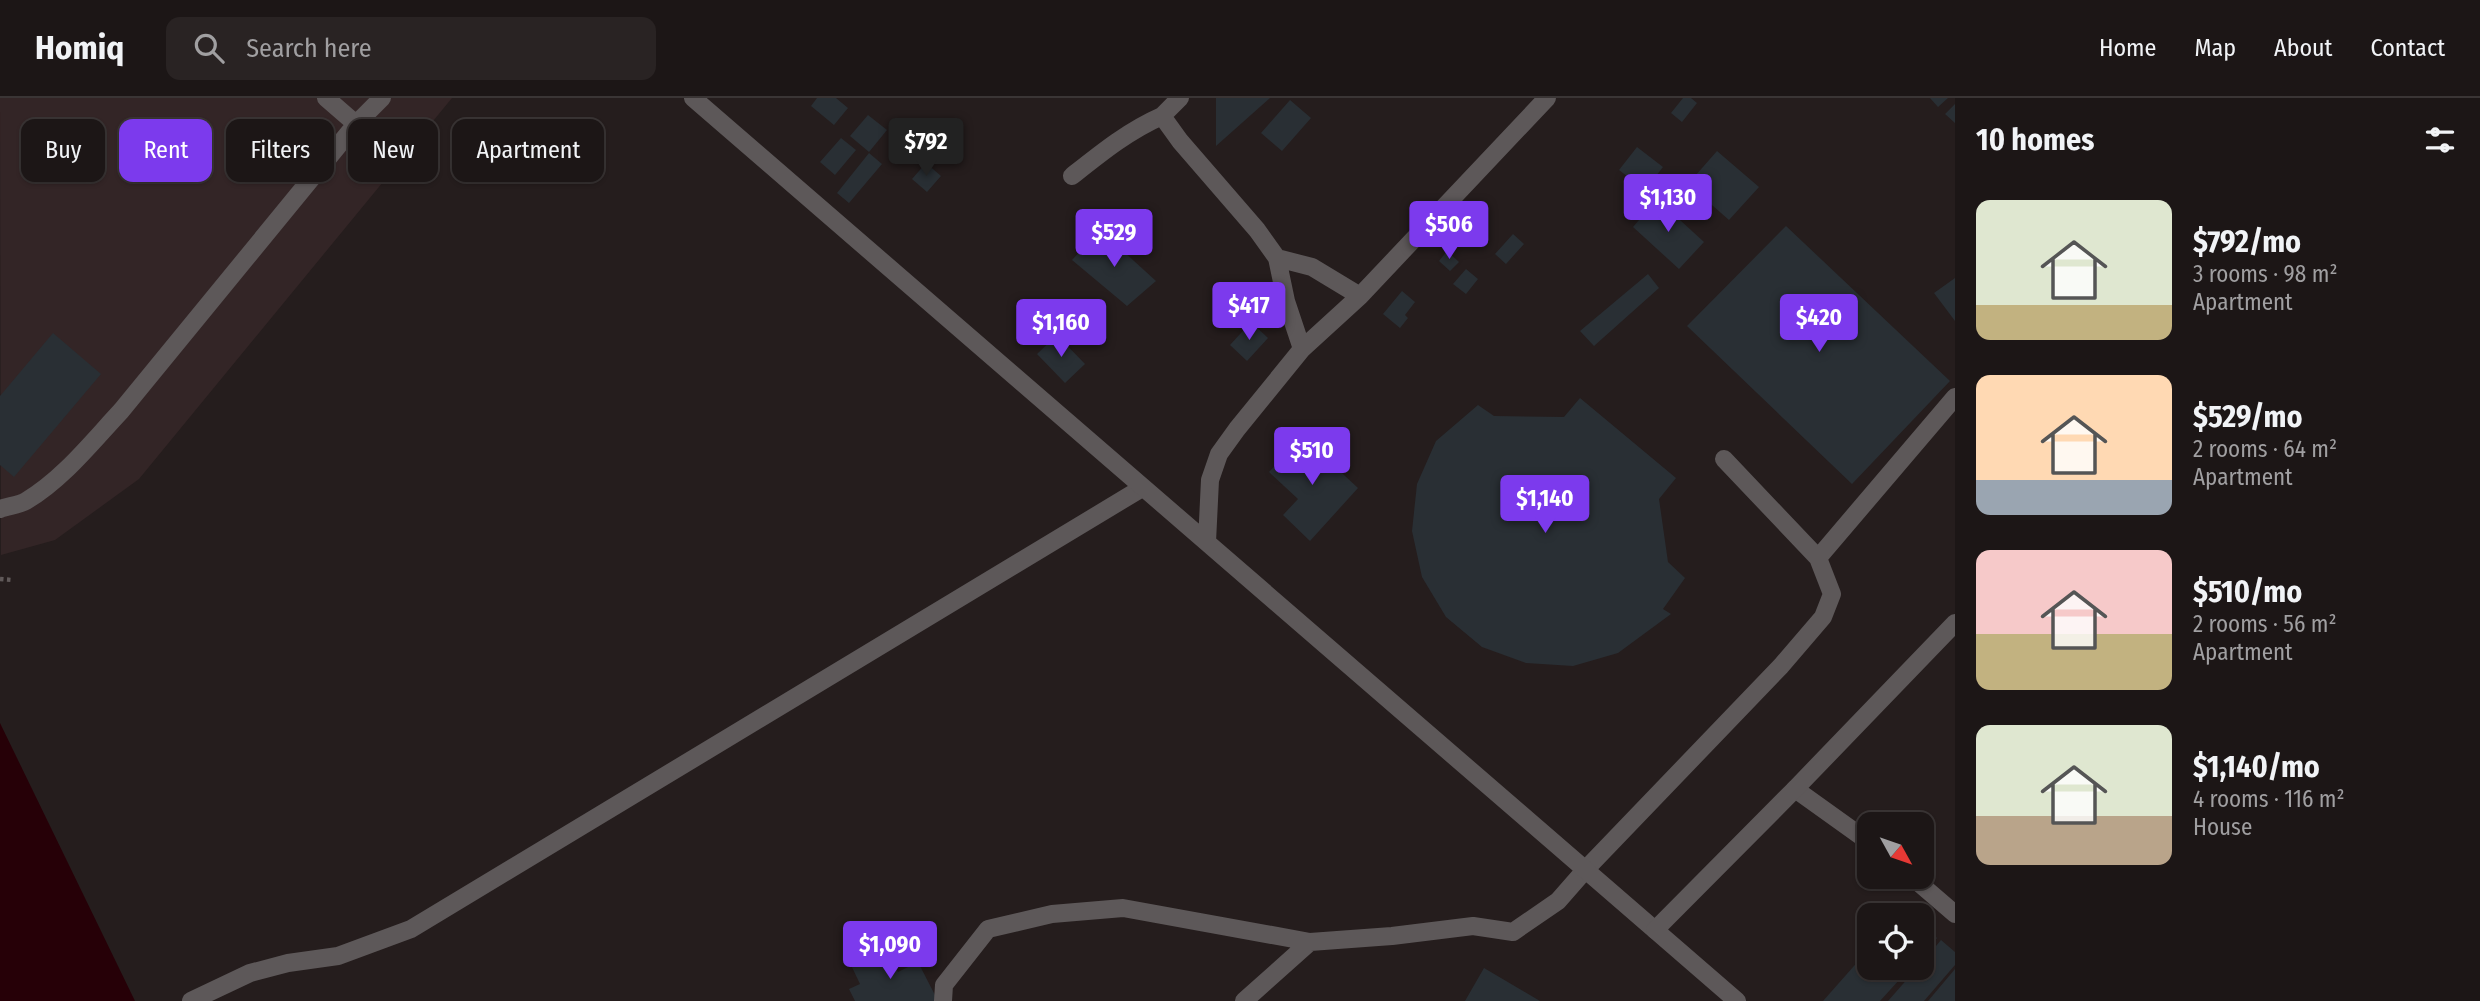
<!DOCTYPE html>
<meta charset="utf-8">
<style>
body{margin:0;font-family:"Fira Sans Condensed",sans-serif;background:#292323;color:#f1f3f6;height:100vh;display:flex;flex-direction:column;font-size:26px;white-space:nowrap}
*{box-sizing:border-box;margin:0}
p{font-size:23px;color:#a09fa1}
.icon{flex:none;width:38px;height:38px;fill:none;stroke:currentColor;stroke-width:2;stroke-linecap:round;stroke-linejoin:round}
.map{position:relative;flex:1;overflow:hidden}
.details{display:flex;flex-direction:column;background:#1c1616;width:525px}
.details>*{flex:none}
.banner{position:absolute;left:21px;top:21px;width:665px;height:63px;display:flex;gap:14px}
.needle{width:46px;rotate:130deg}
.buttons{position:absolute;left:1857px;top:714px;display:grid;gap:14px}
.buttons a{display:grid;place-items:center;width:77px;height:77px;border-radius:14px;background:#1c1616;box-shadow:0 2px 5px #0004,0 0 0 2px #3a3535;font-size:35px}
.price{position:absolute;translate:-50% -60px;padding:0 16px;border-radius:7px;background:#7c3aed;color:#fff;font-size:23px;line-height:46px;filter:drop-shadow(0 2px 4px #0008)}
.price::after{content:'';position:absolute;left:50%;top:42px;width:21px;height:16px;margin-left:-10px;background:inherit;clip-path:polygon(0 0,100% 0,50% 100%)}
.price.active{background:#222;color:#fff}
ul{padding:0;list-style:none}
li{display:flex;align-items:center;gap:21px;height:175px;padding:0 21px}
li span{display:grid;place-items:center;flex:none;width:196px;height:140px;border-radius:14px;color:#555}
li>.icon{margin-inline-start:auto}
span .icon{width:84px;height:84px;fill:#fffc;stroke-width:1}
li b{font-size:30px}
h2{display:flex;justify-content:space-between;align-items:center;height:84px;padding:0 21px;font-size:30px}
.chip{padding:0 24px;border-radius:14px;background:#1c1616;box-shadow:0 2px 5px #0004,0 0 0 2px #3a3535;font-size:24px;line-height:63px}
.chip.active{background:#7c3aed;color:#fff}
header{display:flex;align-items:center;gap:42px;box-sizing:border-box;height:98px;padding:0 35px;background:#1c1616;border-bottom:2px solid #3a3535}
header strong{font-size:33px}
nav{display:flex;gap:38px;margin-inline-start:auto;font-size:24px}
.search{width:490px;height:63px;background:#292323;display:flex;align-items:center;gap:18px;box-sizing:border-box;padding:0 24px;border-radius:14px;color:#a09fa1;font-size:26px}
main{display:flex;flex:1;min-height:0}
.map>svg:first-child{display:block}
.built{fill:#332526}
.water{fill:#260007}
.building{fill:#292f34}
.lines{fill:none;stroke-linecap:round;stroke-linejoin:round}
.path{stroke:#605959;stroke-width:4.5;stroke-dasharray:3.5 3.5;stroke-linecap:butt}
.service{stroke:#5d5859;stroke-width:18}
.minor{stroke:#5d5859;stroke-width:18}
.tertiary{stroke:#5d5859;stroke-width:18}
</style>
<header>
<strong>Homiq</strong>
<div class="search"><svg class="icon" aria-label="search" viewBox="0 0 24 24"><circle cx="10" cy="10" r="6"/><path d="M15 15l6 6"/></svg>Search here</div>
<nav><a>Home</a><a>Map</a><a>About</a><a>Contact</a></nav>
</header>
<main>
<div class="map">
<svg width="1955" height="903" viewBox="0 0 1955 903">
<rect width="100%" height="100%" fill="#251d1d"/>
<path class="built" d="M0,0h452l-313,381 -84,61 -54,15z"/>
<path class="water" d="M0,625l135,278h-135z"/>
<path class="building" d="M817,0h19l12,10 -14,17 -23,-19z
M1216,0h54l-54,48z
M1683,0h8l6,5 -15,19 -11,-9z
M1930,0h18l-10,9z
M1290,2l21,18 -29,33 -21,-18z
M1955,6v19l-10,-9z
M868,17l19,15 -18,22 -19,-16z
M841,40l15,12 -21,25 -15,-13z
M927,45l15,11 -9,11 -14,-11z
M1637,49l26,20 -18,23 -26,-20z
M1717,53l42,36 -30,33 -41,-36z
M869,55l13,11 -33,39 -12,-10z
M926,65l15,13 -14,16 -15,-13z
M1657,101l47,43 -25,27 -46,-42z
M1786,128l164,155 -98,103 -165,-158z
M1100,132l56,51 -29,25 -55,-46z
M1513,136l11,10 -18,20 -11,-10z
M1447,153l12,11 -9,9 -11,-10z
M1466,171l12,10 -12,15 -13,-10z
M1648,176l11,14 -65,58 -14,-15z
M1955,180v43l-21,-28z
M1402,193l13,11 -10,13 3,3 -8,10 -17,-14z
M1251,224l17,16 -21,23 -17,-16z
M53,235l48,41 -87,103 -14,-12v-69z
M1057,237l28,29 -20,19 -28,-29z
M1580,300l96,80 -17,21 9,63 17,16 -22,31 8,5 -53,39 -45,13 -47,-3 -44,-16 -36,-30 -24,-40 -10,-46 5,-47 19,-43 42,-36 16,11 70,1z
M1302,338l56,52 -48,53 -27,-26 15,-16 -29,-27z
M1922,826l15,14 -15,17z
M1941,842l14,12v13l-31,36h-36l29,-33h5v-5z
M885,849l13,25 20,-10 20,39h-83l-6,-12 11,-5 -9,-19z
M1869,851v19h41l-30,33h-57z
M1484,870l56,33h-75z
M1955,871v32h-27z"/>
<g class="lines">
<path class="path" d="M0,481l12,1"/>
<path class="service" d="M326,0l30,26
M0,411c8,-3 19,-4 26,-8 37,-22 66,-59 95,-90l235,-287 26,-26
M1818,460l137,-161
M191,903l59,-28 38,-10 50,-7 73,-27 731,-441
M943,903l1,-16 44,-56 64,-15 71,-6 187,34
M1244,903l66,-59 82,-6 81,-10 40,6 45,-31 28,-32 195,-203 42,-49 9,-23 -14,-36 -94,-99"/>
<path class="minor" d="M693,0l962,832
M1162,18l18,-18
M1072,78c29,-23 56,-45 90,-60l18,25 77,89 20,28 9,43 16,48
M1277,160l35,9 48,29
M1207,444l3,-62 9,-26 18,-25 65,-80 58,-53 187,-198
M1795,691l74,53
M1912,779l43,37"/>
<path class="tertiary" d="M1737,903l-82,-71 140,-141 160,-166"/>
</g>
</svg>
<div class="buttons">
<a><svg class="needle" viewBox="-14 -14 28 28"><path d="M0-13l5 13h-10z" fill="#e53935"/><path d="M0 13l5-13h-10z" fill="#a09fa1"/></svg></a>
<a><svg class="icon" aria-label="locate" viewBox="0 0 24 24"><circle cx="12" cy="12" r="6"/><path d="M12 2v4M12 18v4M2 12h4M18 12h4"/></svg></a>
</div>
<b class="price active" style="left:926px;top:80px">$792</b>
<b class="price" style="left:1668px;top:136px">$1,130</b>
<b class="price" style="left:1449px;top:163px">$506</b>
<b class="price" style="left:1114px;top:171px">$529</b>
<b class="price" style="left:1249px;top:244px">$417</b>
<b class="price" style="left:1819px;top:256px">$420</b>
<b class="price" style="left:1061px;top:261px">$1,160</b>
<b class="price" style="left:1312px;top:389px">$510</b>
<b class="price" style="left:1545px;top:437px">$1,140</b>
<b class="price" style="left:890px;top:883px">$1,090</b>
<div class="banner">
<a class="chip">Buy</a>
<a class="chip active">Rent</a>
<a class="chip">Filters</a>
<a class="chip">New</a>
<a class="chip">Apartment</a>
</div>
</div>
<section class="details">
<h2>10 homes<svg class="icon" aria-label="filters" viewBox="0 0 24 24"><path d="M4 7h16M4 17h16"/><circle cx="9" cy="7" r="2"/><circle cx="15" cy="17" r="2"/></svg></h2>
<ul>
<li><span style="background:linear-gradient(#dfe7d0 75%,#c2b280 0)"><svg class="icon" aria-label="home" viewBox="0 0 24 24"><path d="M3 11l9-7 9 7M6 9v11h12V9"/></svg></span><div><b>$792/mo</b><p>3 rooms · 98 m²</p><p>Apartment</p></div></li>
<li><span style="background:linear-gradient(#ffd9b3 75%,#9aa5b1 0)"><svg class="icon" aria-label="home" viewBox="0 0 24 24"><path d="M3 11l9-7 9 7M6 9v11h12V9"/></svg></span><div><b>$529/mo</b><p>2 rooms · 64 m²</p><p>Apartment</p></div></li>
<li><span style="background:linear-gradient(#f6c9c9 60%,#c2b280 0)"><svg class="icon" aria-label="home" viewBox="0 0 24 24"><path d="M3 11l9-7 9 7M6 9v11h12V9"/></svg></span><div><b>$510/mo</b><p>2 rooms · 56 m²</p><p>Apartment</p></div></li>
<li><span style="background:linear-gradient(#dfe7d0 65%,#b9a48a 0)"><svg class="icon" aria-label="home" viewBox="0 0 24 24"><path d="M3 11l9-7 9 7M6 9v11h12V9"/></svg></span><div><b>$1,140/mo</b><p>4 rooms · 116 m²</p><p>House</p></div></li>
</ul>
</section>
</main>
